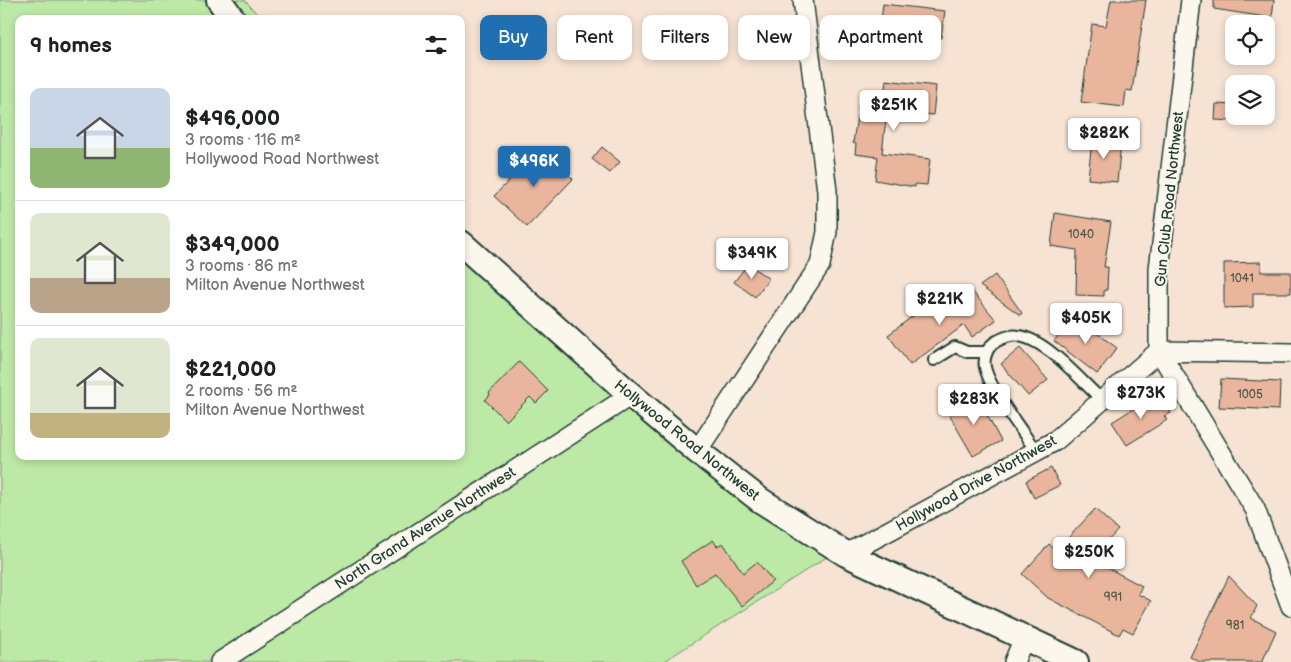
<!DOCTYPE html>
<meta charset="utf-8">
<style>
body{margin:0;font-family:"Balsamiq Sans",sans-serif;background:#f2f2f2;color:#202124;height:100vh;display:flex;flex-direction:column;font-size:19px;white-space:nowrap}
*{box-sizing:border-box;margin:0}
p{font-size:16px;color:#757577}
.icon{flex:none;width:28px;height:28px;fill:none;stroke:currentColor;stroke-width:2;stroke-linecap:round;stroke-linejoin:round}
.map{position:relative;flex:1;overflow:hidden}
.panel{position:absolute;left:15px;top:15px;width:450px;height:445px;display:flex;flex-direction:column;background:#fff;border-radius:10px;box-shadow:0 2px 8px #0003}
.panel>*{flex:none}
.banner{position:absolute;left:480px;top:15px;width:475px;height:45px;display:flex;gap:10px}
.fabs{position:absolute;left:1225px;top:15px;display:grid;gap:10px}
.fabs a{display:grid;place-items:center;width:50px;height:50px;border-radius:10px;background:#fff;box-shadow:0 2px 8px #0003;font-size:25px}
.price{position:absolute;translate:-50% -42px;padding:0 11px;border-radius:5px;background:#fff;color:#222;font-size:16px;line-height:32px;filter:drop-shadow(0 1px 2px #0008)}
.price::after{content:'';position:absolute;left:50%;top:30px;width:15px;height:11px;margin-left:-8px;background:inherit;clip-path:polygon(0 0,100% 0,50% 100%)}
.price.current{background:#1f6fb2;color:#fff}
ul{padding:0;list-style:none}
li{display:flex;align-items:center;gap:15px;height:125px;padding:0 15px}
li+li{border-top:1px solid #e0e0e0}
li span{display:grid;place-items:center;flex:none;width:140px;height:100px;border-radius:10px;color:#555}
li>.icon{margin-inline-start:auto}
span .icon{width:60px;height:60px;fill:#fffc;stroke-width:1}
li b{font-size:21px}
h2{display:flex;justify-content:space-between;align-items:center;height:60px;padding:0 15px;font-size:21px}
.pill{padding:0 18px;border-radius:10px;background:#fff;box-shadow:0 2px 8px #0003;font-size:18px;line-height:45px}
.pill.current{background:#1f6fb2;color:#fff}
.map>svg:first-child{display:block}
.green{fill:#bde9a6;stroke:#6e936d}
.building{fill:#eab59d;stroke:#1f3d34}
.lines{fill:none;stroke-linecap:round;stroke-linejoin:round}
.service-casing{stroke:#1f3d34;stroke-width:14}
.minor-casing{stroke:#1f3d34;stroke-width:22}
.tertiary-casing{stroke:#1f3d34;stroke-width:28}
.service{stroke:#fbf7ec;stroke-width:10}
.minor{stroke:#fbf7ec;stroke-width:19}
.tertiary{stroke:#fbf7ec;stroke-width:24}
.labels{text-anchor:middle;stroke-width:4;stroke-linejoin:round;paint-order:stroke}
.number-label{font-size:12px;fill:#525b4e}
.street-label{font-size:15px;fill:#1f3d34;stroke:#fbf7ec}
</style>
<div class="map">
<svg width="1291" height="662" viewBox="0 0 1291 662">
<rect width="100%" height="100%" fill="#f6e3d4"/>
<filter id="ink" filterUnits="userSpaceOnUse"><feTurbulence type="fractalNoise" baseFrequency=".02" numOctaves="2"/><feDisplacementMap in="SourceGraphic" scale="10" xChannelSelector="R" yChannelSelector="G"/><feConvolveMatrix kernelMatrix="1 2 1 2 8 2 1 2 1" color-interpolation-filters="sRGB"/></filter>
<g filter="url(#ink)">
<path class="green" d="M0,0h245l16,19h-242v437h442v-223l160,158 223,155 -181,116h-663z"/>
<path class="building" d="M1111,0h35l-14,91 -6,-1 -2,17 -43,-5 11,-78 14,2z
M1214,0h60l-2,18 -58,-9z
M883,4l62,7 -4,27 -61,-7z
M886,80l50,6 -3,29 -46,-5 -5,43 48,6 -3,26 -12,-1v3l-40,-7 3,-23 -23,-3 1,-10 -3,-1 6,-40 24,2z
M1216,104l18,1v16l-19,-1z
M1092,139l29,3 -4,40 -29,-3z
M602,147l18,15 -10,11 -18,-14z
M541,148l32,31 -46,48 -33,-31z
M1055,213l56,9 -7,45h4l-1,23h-3v6l-28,-1 1,-45 -26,-4z
M1261,262v10h30v21h-38v14l-29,1v-45z
M748,264l21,15 -14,18 -21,-15z
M995,275l27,38 -2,2 -40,-29z
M972,291l24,29 -24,17 -8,-12 -54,40 -22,-30 42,-32 9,11z
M1074,316l43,32 -20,26 -43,-33z
M1020,348l28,32 -20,16 -27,-32z
M519,362l29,29 -12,12 -6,-6 -24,24 -21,-21 5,-5 -1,-2z
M1221,379l59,3 -1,28 -60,-3z
M976,395l25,46 -28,15 -26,-45z
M1152,397l3,6 7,-4 9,14 -7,3 3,4 -40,25 -15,-23z
M1051,468l9,17 -26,13 -8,-17z
M1095,509l23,21 -27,29 51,27 -4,8 13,7 -18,32 -10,-5 -4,7 -71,-37 -26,-24 27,-30 7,7z
M713,540l4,6 6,-3 20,30 14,-11 16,19 -31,25 -27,-33 -19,12 -15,-24z
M1229,576l28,30 -6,12 25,13 -14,31h-62l-10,-5z"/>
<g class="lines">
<g class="service-casing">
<path id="service" d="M934,360l21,-13 12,5h20
M1036,451c-13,-19 -47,-63 -51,-84 -2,-9 3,-22 12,-26 6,-3 14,-7 22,-5 28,4 62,45 83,64"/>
</g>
<g class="minor-casing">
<path id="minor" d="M1191,0l-32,269v82l96,158 36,97
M697,451l123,-186 7,-33v-41l-24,-191
M846,554l209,-113 104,-90 132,2
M220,662l411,-267
M1014,662l10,-24"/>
</g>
<g class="tertiary-casing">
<path id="tertiary" d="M219,0l14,19
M461,243l170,152 66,56 63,49 86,54 230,108"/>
</g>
<use href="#service" class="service"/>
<use href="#minor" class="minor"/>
<use href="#tertiary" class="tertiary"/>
</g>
</g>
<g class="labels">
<g class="number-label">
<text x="1081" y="238">1040</text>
<text x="1242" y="282">1041</text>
<text x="1250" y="398">1005</text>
<text x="1113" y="601">991</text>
<text x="1235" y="629">981</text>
</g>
<g class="street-label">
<text transform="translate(1169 199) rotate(-84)" y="5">Gun Club Road Northwest</text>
<text transform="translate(687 440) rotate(39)" y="5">Hollywood Road Northwest</text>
<text transform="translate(976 483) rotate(-29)" y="5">Hollywood Drive Northwest</text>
<text transform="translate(425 528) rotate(-33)" y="5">North Grand Avenue Northwest</text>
</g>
</g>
</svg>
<div class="fabs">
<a><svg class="icon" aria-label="locate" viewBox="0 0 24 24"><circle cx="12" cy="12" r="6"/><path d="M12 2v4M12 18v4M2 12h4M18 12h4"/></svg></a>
<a><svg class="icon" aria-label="layers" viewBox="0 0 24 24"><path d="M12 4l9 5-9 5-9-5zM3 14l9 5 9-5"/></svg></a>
</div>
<b class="price" style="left:894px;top:132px">$251K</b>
<b class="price" style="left:1104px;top:160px">$282K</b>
<b class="price current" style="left:534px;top:188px">$496K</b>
<b class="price" style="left:752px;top:280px">$349K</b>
<b class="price" style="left:940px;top:326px">$221K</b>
<b class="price" style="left:1086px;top:345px">$405K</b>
<b class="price" style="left:1141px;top:420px">$273K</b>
<b class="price" style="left:974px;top:426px">$283K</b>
<b class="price" style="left:1089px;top:579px">$250K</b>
<div class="banner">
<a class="pill current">Buy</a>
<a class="pill">Rent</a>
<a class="pill">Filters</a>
<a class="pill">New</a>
<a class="pill">Apartment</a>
</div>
<section class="panel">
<h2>9 homes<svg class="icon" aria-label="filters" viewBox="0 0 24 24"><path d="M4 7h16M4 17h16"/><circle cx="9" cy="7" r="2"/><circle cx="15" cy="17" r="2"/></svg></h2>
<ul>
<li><span style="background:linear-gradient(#c9d6e8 60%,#8fb573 0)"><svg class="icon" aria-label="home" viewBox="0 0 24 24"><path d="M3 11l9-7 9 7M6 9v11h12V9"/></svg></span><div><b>$496,000</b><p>3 rooms · 116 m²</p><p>Hollywood Road Northwest</p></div></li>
<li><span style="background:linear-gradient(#dfe7d0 65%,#b9a48a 0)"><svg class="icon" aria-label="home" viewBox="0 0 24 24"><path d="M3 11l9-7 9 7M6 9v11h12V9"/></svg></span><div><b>$349,000</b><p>3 rooms · 86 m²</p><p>Milton Avenue Northwest</p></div></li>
<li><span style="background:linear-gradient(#dfe7d0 75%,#c2b280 0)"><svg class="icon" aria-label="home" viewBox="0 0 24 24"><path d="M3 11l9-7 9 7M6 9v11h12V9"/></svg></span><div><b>$221,000</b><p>2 rooms · 56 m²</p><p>Milton Avenue Northwest</p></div></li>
</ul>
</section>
</div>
